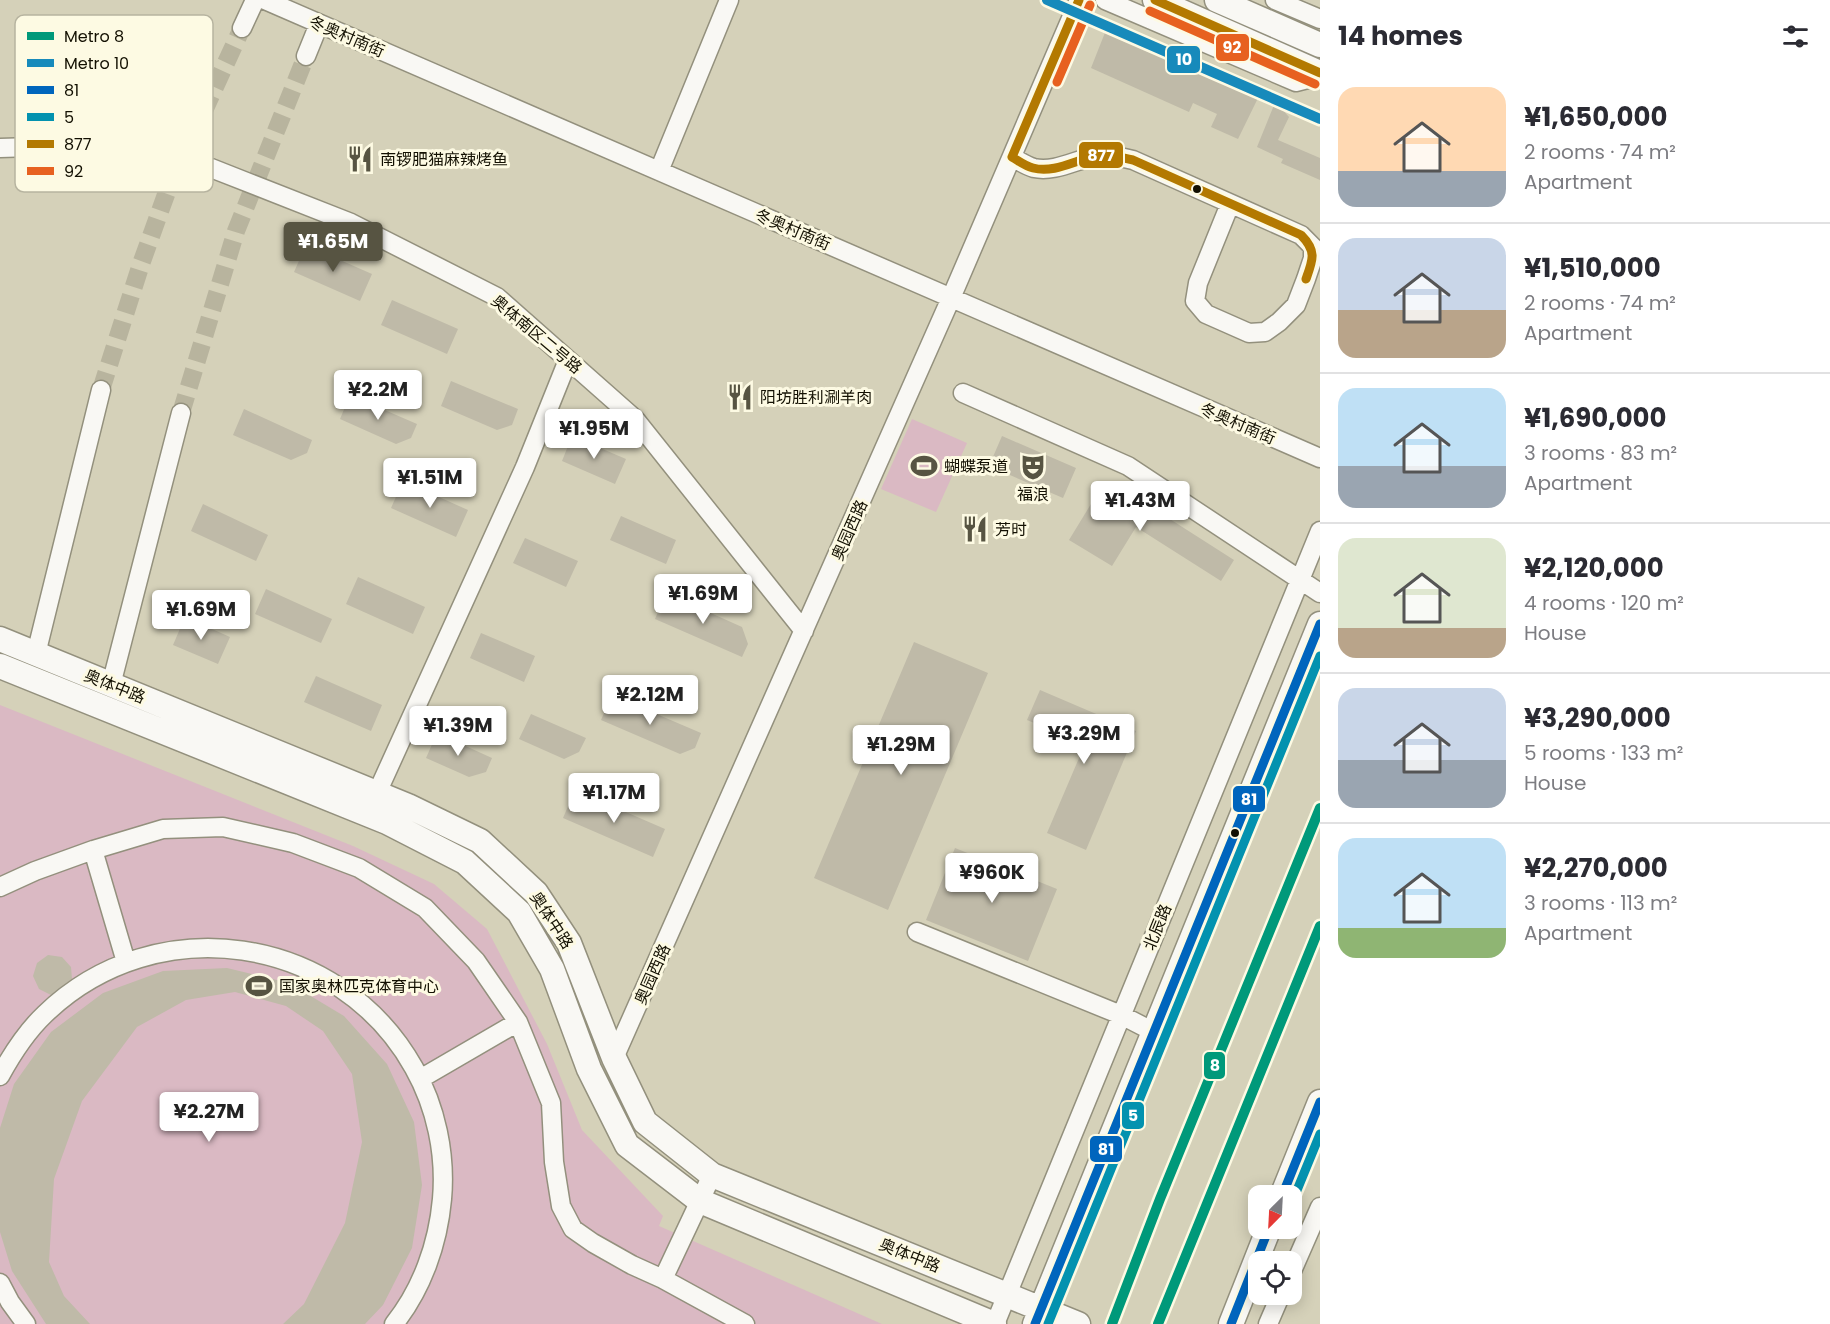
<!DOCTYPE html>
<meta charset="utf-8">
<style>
body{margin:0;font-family:Poppins,"Noto Sans SC",sans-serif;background:#f7f7f7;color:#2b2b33;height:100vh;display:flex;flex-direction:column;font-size:22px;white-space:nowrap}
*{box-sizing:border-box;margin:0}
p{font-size:20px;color:#7c7c81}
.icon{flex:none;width:33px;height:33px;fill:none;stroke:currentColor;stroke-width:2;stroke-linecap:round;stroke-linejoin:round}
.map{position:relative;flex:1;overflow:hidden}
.panel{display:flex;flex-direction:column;background:#fff;width:510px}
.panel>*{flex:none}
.needle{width:39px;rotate:204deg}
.controls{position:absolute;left:1248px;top:1185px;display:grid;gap:12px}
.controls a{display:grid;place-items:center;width:54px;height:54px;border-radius:12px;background:#fff;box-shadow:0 3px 15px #0003;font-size:30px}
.price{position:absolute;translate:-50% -51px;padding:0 14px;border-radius:6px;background:#fff;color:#222;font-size:20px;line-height:39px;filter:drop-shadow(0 2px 3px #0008)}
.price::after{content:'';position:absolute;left:50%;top:36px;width:18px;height:14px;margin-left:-9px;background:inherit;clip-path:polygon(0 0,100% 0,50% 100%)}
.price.current{background:#575442;color:#fff}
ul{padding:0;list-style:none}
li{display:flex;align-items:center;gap:18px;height:150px;padding:0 18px}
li+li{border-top:2px solid #e1e1e2}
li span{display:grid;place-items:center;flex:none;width:168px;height:120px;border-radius:18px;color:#555}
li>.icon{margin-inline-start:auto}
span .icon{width:72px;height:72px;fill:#fffc;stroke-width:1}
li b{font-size:26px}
h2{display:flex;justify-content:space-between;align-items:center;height:72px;padding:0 18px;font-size:26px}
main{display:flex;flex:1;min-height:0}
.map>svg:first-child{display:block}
.green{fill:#dab9c3}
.building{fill:#bfbaa8}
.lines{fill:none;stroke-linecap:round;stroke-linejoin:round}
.minor-tunnel{stroke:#b8b49e;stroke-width:18;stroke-dasharray:18 9;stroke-linecap:butt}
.minor-casing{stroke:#93907d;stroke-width:21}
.major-casing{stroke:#93907d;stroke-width:27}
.minor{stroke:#f9f8f4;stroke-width:18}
.major{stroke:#f9f8f4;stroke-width:24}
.bus-1-casing{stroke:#fdfae3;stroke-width:14}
.bus-2-casing{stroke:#fdfae3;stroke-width:14}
.bus-3-casing{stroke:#fdfae3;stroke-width:14}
.bus-4-casing{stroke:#fdfae3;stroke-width:14}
.bus-1{stroke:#0065bd;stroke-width:9}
.bus-2{stroke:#0392af;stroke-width:9}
.bus-3{stroke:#b37901;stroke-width:9}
.bus-4{stroke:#e76120;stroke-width:9}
.metro-1-casing{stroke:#fdfae3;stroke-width:15}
.metro-2-casing{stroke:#fdfae3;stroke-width:15}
.metro-1{stroke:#00997a;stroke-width:10}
.metro-2{stroke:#178abb;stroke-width:10}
.bus-dot{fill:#131002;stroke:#fdfae3;stroke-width:2}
.labels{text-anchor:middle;stroke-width:6;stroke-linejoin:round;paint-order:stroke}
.street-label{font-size:16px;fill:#131002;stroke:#fdfae3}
.poi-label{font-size:16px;fill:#131002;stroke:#fdfae3;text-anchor:start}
.key{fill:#fdfae3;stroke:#b7b4a0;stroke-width:1.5}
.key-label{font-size:16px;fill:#131002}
.line-badge{stroke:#fdfae3;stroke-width:2}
.badge-label{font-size:16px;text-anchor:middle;font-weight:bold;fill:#fff}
</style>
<main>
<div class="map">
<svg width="1320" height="1324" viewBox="0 0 1320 1324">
<rect width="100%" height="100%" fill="#d5d1b9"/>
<path class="green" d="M912,419l55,24 -31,69 -55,-23z
M0,705l353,141 81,38 53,45 60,115 35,86 81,86 -4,10 223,98h-882z"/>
<path class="building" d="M1106,30l152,68 -20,41 -27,-12 6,-13 -24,-11 -4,9 -98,-44z
M1274,105l7,3 8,9 -11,23 42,18v22l-39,-17 2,-4 -26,-12z
M306,245l66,29 -12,27 -66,-29z
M392,300l66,29 -11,25 -66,-29z
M451,381l67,28 -6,16 -15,5 -56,-24z
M350,395l67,29 -6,14 -15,6 -56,-25z
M244,409l68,31 -5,13 -16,7 -58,-25z
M572,436l54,23 -11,25 -53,-23z
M1002,436l74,32 -13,30 -74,-32z
M403,481l65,29 -12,27 -65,-29z
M1105,481l57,33 72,46 -13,21 -85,-54 -24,39 -43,-26z
M203,504l65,31 -12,26 -65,-30z
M621,516l55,24 -10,24 -56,-24z
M525,538l53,23 -12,26 -53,-24z
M358,577l67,30 -12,27 -67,-30z
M266,589l66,30 -11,24 -66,-29z
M666,593l76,34 6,17 -6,13 -87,-38z
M185,617l45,20 -12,27 -45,-19z
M481,633l54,23 -11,26 -54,-24z
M914,642l74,31 -100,237 -74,-32z
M316,676l66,29 -11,26 -67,-29z
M1040,690l96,41 -50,119 -39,-17 38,-89 -58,-24z
M612,695l89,38 -6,15 -15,6 -79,-34z
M531,714l55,24 -7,14 -15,7 -45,-20z
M437,733l55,25 -6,14 -17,5 -43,-19z
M575,790l90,39 -12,28 -90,-39z
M955,848l102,41 -29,72 -102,-41z
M48,955l14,2 9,10 1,12 -21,16 -12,-6 -6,-13 4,-13z
M227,968l62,15 55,33 43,48 27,58 8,63 -10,63 -29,57 -18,19h-82l21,-20 41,-81 17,-81 -10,-68 -29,-43 -37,-25 -51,-14 -49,8 -49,27 -55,74 -28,78 -5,83 15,34 26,28h-44l-34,-53 -12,-39v-104l14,-44 37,-52 52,-39 60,-22z"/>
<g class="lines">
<path class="minor-tunnel" d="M163,119l-6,14 30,16
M101,390l40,-126 27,-75 74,-161
M181,413l55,-182 70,-175"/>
<g class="minor-casing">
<path id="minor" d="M265,0l1055,458
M1105,0l191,82 24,-6
M1275,0l45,19
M242,28l13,-28
M306,56l13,-32
M0,148l96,-3 115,23 140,55 146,74 138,122 169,212
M1012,157c6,3 14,9 22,11 24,5 47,-12 70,-13 10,0 20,3 29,5l168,75 12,12v11l-7,21 -10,26 -17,17 -14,10 -16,1 -43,-19 -11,-13 3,-18 32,-79
M659,171l70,-171
M963,393l165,73 192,127
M36,654l65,-264
M111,685l70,-272
M377,793l148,-326 43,-107
M93,850l33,112
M0,887l35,-16 58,-21 70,-21 60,-2 70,16 66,25 66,40 51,53 42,61 33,81 3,59 7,44 12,23 20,14 39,22 31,14 82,45
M917,932l204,83 33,17
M614,1058l337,-760 128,-298
M0,1076c12,-22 26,-44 45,-62 111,-107 294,-80 369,54 22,39 32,86 28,131 -4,45 -20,90 -48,125
M420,1079l98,-57
M1292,1271l28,-64
M663,1279l49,-104
M0,1283l10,19 16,22
M995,1324l325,-793
M1268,1324l13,-30"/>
</g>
<g class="major-casing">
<path id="major" d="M1155,0l165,73
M1217,0l103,45
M0,639l408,167 72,35 56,52 33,50 45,115 31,64 67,53 366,149
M0,666l387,156 78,40 54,50 33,57 37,100 38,76 73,56 294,123
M1282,1196l38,-94
M1035,1324l285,-700
M1231,1324l38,-96"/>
</g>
<use href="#minor" class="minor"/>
<use href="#major" class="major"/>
<g class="bus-1-casing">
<path id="bus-1" d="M1282,1196l38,-94
M1035,1324l285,-700
M1231,1324l38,-96"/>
</g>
<g class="bus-2-casing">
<path id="bus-2" d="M1293,1200l27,-66
M1048,1324l272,-668"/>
</g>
<g class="bus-3-casing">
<path id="bus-3" d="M1079,0l-67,157c7,4 13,9 21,11 23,6 45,-10 68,-13 11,-1 21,3 32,5l168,75c16,16 12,25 5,44
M1155,0l165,73"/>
</g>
<g class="bus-4-casing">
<path id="bus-4" d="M1150,11l165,73
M1057,82l33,-77"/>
</g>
<use href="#bus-1" class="bus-1"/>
<use href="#bus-2" class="bus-2"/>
<use href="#bus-3" class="bus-3"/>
<use href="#bus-4" class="bus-4"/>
<g class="metro-1-casing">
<path id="metro-1" d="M1112,1324l48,-125 160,-391
M1158,1324l162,-398"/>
</g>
<g class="metro-2-casing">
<path id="metro-2" d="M1047,0l273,119"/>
</g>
<use href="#metro-1" class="metro-1"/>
<use href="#metro-2" class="metro-2"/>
</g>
<defs>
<g id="restaurant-bare" transform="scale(2.07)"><path d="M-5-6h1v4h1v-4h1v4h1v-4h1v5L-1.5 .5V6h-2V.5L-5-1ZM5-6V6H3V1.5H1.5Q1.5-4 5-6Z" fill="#575442" stroke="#fdfae3" stroke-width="2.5" paint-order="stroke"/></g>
<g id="stadium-bare" transform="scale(2.07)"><path d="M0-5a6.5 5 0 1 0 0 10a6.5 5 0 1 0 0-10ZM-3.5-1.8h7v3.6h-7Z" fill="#575442" stroke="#fdfae3" stroke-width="2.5" paint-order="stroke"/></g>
<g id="theatre-bare" transform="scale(2.07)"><path d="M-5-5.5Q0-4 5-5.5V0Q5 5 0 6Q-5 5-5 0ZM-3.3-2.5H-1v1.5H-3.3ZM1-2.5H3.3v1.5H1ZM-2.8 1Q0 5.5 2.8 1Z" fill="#575442" stroke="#fdfae3" stroke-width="2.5" paint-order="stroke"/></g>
</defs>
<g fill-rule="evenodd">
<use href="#restaurant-bare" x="360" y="159"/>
<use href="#restaurant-bare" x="740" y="397"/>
<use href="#stadium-bare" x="924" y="466"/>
<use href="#theatre-bare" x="1033" y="467"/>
<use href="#restaurant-bare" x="975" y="529"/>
<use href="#stadium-bare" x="259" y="986"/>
</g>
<g class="bus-dot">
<circle cx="1197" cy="189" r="5"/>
<circle cx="1235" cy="833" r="5"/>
</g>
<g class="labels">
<g class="street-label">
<text transform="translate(347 36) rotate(23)" y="6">冬奥村南街</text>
<text transform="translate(793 229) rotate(23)" y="6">冬奥村南街</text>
<text transform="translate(537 334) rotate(40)" y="6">奥体南区二号路</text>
<text transform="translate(1238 423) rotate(23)" y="6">冬奥村南街</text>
<text transform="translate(849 530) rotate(-66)" y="6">奥园西路</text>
<text transform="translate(115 686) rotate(22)" y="6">奥体中路</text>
<text transform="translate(552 920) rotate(57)" y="6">奥体中路</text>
<text transform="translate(1157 927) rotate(-68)" y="6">北辰路</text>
<text transform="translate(652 974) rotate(-66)" y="6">奥园西路</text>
<text transform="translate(910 1255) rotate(22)" y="6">奥体中路</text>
</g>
<g class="poi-label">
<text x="380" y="165">南锣肥猫麻辣烤鱼</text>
<text x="760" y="403">阳坊胜利涮羊肉</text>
<text x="944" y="472">蝴蝶泵道</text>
<text x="1033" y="500" text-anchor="middle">福浪</text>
<text x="995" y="535">芳时</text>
<text x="279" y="992">国家奥林匹克体育中心</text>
</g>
</g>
<rect x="15" y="15" width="198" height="177" rx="9" class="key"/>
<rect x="27" y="32" width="27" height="8" fill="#00997a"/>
<rect x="27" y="59" width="27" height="8" fill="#178abb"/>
<rect x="27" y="86" width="27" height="8" fill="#0065bd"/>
<rect x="27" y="113" width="27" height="8" fill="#0392af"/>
<rect x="27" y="140" width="27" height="8" fill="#b37901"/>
<rect x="27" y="167" width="27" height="8" fill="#e76120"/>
<g class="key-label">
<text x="64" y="42">Metro 8</text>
<text x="64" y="69">Metro 10</text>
<text x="64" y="96">81</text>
<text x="64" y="123">5</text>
<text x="64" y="150">877</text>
<text x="64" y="177">92</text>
</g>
<g class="line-badge">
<rect x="1215" y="33" width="35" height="29" rx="6" fill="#e76120"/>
<rect x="1166" y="45" width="35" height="29" rx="6" fill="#178abb"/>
<rect x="1078" y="141" width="46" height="28" rx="6" fill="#b37901"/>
<rect x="1232" y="785" width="34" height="28" rx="6" fill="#0065bd"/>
<rect x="1203" y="1051" width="23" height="29" rx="6" fill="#00997a"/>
<rect x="1121" y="1101" width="24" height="29" rx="6" fill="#0392af"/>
<rect x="1089" y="1135" width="34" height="28" rx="6" fill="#0065bd"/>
</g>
<g class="badge-label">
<text x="1232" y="53">92</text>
<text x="1184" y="65">10</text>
<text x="1101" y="161">877</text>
<text x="1249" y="805">81</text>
<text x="1215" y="1071">8</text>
<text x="1133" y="1121">5</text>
<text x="1106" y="1155">81</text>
</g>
</svg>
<div class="controls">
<a><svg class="needle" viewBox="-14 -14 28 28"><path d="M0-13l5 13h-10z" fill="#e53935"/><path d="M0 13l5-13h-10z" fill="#7c7c81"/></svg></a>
<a><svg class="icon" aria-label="locate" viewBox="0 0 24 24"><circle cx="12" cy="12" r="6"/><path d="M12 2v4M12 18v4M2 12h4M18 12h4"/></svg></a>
</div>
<b class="price current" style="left:333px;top:273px">¥1.65M</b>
<b class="price" style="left:378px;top:421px">¥2.2M</b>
<b class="price" style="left:594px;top:460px">¥1.95M</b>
<b class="price" style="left:430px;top:509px">¥1.51M</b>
<b class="price" style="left:1140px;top:532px">¥1.43M</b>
<b class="price" style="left:703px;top:625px">¥1.69M</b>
<b class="price" style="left:201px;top:641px">¥1.69M</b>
<b class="price" style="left:650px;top:726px">¥2.12M</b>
<b class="price" style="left:458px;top:757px">¥1.39M</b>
<b class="price" style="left:1084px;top:765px">¥3.29M</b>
<b class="price" style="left:901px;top:776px">¥1.29M</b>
<b class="price" style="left:614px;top:824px">¥1.17M</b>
<b class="price" style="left:992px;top:904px">¥960K</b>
<b class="price" style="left:209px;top:1143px">¥2.27M</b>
</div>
<section class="panel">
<h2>14 homes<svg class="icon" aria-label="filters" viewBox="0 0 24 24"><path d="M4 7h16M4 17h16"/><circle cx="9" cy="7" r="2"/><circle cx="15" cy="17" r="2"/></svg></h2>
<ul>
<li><span style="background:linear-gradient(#ffd9b3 70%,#9aa5b1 0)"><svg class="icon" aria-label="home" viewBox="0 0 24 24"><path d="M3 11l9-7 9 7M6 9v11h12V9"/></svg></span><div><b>¥1,650,000</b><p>2 rooms · 74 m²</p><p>Apartment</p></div></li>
<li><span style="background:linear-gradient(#c9d6e8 60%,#b9a48a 0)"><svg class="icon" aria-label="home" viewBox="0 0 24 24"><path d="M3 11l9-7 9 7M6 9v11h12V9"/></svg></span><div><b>¥1,510,000</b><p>2 rooms · 74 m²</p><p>Apartment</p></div></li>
<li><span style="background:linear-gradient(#bfe0f5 65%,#9aa5b1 0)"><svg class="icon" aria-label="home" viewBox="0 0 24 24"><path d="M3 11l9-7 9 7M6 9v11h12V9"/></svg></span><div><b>¥1,690,000</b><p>3 rooms · 83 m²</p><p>Apartment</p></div></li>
<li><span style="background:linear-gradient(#dfe7d0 75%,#b9a48a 0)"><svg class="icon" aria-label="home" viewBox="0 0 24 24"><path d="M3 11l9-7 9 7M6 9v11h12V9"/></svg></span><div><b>¥2,120,000</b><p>4 rooms · 120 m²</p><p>House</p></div></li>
<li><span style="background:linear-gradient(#c9d6e8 60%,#9aa5b1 0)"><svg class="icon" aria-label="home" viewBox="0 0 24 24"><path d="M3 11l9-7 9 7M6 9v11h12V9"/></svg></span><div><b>¥3,290,000</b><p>5 rooms · 133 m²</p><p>House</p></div></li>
<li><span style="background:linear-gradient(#bfe0f5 75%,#8fb573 0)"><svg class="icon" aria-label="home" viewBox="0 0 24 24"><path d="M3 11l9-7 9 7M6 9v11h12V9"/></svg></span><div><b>¥2,270,000</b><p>3 rooms · 113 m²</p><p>Apartment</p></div></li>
</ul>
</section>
</main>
